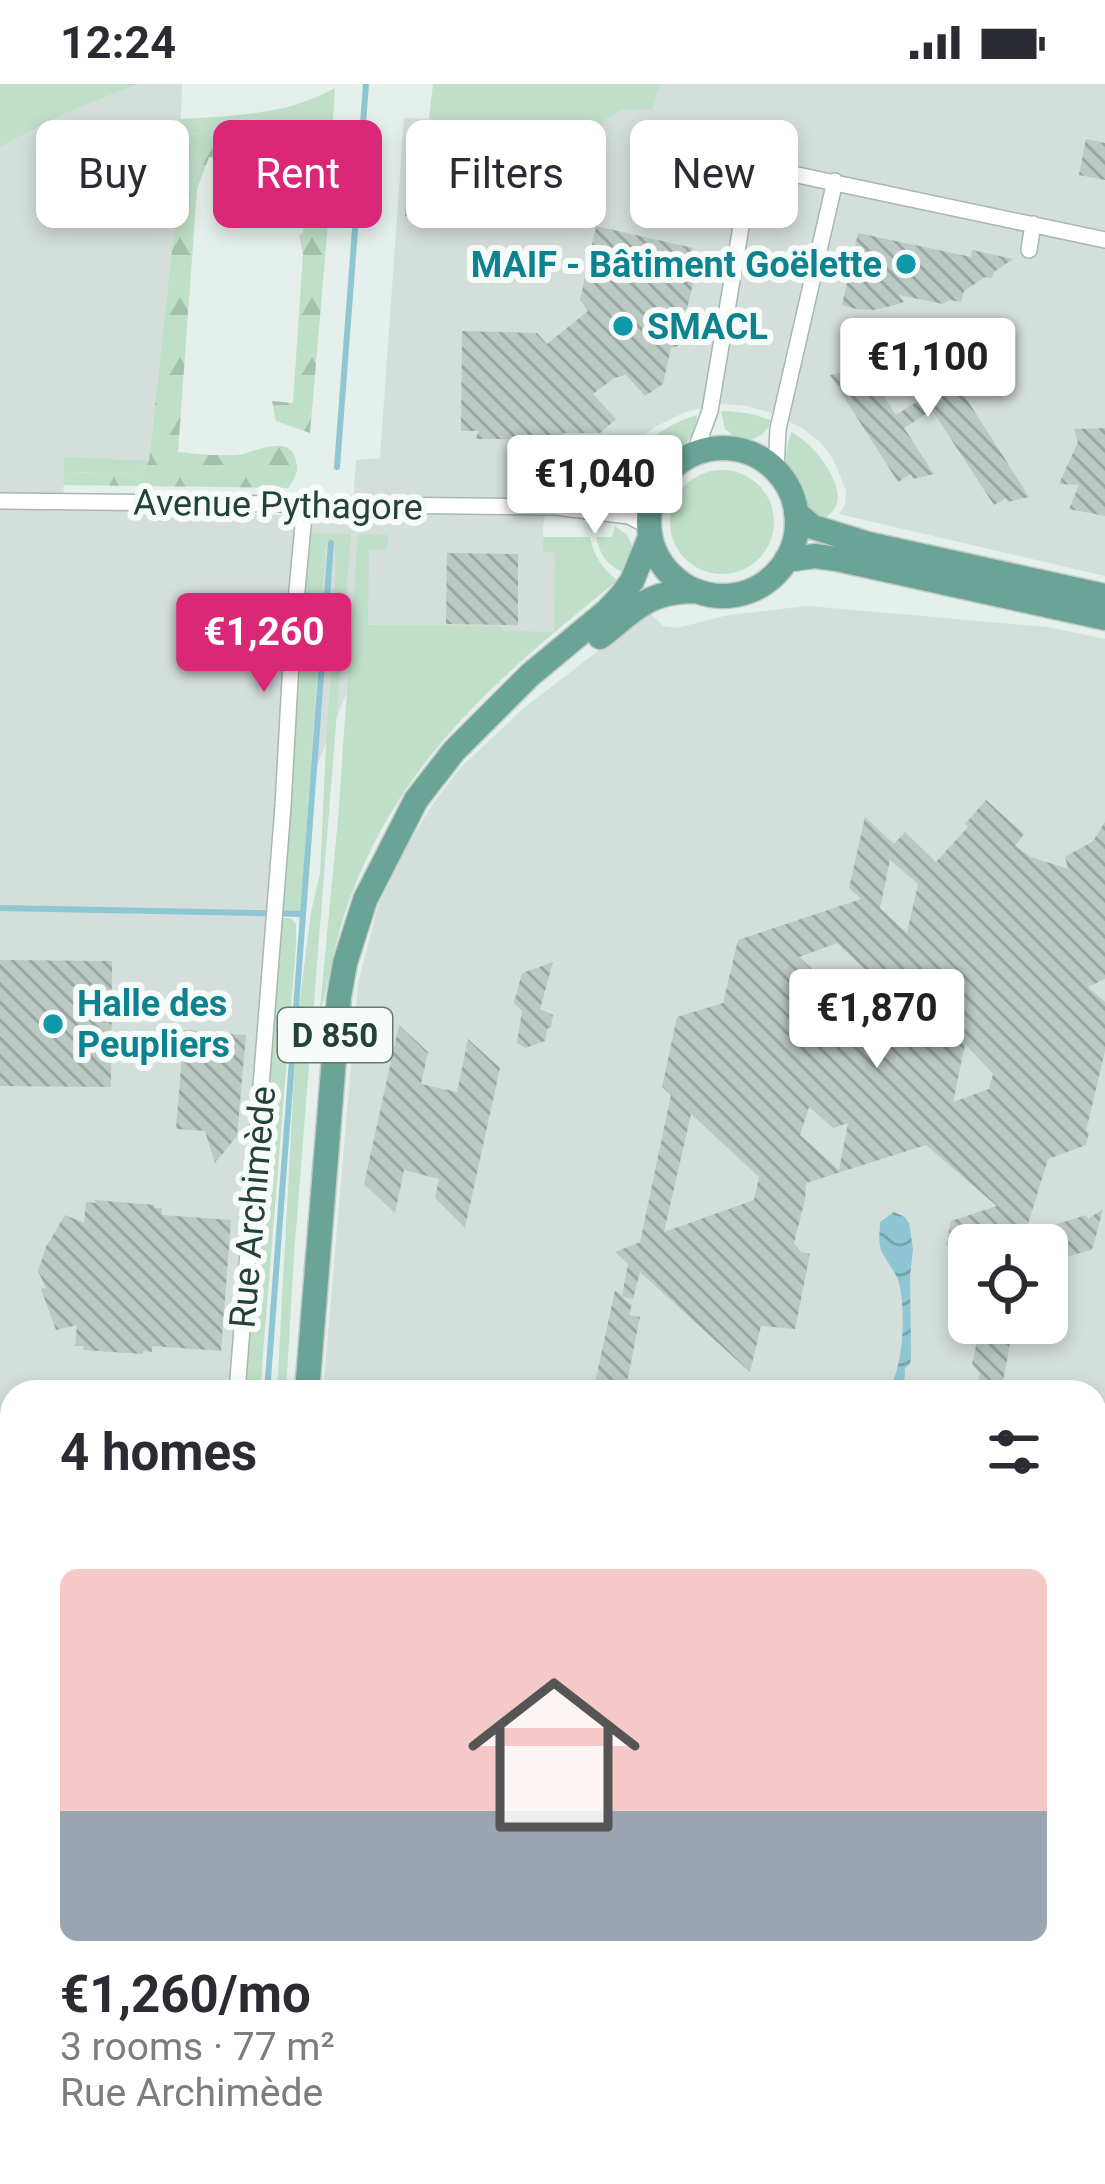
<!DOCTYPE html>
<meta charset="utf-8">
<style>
body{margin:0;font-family:Roboto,sans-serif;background:#f7f7f7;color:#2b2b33;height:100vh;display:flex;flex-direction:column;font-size:45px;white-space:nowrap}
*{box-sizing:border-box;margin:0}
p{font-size:39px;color:#7c7c81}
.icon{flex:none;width:66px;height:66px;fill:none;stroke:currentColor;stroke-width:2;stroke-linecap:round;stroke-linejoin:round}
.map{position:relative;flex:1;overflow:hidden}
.sheet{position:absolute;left:0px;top:1296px;width:1107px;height:804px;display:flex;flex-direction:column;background:#fff;border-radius:36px 36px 0 0;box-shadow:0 6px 18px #0003}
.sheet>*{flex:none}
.guide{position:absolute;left:36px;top:36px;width:1035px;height:108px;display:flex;gap:24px}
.controls{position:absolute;left:948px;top:1140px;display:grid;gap:24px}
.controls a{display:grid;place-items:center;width:120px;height:120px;border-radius:18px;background:#fff;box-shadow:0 6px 18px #0003;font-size:60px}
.price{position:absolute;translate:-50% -102px;padding:0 27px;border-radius:12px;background:#fff;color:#222;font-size:39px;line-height:78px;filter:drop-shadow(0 3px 6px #0008)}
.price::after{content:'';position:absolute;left:50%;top:72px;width:36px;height:27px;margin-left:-18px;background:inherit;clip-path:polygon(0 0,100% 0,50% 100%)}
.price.selected{background:#db2777;color:#fff}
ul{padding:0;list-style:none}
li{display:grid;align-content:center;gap:24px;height:636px;padding:0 60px}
li span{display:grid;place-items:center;height:372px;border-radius:18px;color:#555}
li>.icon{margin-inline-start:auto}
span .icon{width:216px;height:216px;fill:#fffc;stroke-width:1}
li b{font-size:51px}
h2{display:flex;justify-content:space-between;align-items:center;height:144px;padding:0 60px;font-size:51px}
.chip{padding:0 42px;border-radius:18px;background:#fff;box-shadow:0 6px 18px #0003;font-size:42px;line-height:108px}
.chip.selected{background:#db2777;color:#fff}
.status{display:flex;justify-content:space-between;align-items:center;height:84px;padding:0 60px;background:#fff;direction:ltr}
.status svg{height:33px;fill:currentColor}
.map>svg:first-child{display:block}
.built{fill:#d4deda;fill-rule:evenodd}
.green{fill:#bfdfc8}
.forest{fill:url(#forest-firs)}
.water{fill:url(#water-waves)}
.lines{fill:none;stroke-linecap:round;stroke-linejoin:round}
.stream{stroke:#8ec7d3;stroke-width:6}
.building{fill:url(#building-back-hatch);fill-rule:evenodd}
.street-casing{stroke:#a7b7b2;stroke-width:18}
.secondary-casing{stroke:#a4bab3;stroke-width:24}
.primary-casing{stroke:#c2cac8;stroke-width:27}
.street{stroke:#fff;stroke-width:15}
.secondary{stroke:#fff;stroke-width:21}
.primary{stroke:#6aa496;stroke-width:24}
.culture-dot{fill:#0f9aa8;stroke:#f6fbf9;stroke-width:4.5}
.labels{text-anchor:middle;stroke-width:12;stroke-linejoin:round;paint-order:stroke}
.shield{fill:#f6fbf9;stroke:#637973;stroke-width:3}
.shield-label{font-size:33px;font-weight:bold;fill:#24413a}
.culture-label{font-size:36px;font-weight:bold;fill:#0d838f;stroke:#f6fbf9;text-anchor:start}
.street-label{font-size:36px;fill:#24413a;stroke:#f6fbf9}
</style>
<div class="status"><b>12:24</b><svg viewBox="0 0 49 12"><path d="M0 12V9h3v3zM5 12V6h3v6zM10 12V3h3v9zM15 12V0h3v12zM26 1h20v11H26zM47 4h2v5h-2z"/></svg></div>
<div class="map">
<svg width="1105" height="2100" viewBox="0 0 1105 2100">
<defs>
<pattern id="forest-firs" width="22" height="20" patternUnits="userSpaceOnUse" patternTransform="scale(3)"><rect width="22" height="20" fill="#bfdfc8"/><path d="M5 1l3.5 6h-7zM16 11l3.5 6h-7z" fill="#a4c1ad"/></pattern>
<pattern id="water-waves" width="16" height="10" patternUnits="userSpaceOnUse" patternTransform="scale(3)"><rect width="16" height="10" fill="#8ec7d3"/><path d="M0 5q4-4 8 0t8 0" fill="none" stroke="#74a3ac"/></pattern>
<pattern id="building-back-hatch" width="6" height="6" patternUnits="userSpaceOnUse" patternTransform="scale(3)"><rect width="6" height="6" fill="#bbc9c4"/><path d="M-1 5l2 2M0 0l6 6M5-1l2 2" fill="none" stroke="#98a5a0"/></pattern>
</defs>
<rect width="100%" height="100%" fill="#e5efeb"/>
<path class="built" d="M138,0h44l-4,109 -29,268 -85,11 -1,38 169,3 120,6 4,-59 24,-2 24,-340 25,1 164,34 6,-22 13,-19 15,-5 25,3 8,-26h445v492l-266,-62 6,-9 1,-15 -14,-33 -13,-16 -17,-13 -33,-16 -23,-6 -24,-2 -37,8 -32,16 -19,17 -13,19 -10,22 -14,8 -47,-1 -7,33v25l12,1v80l-192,21 -94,230 -37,493 -20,16h-200v383h-12v-1628l61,-32z
M808,522l240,21 57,12v1261l-10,8v-516h-772l35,-409 20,-77 30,-61 24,-40 28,-37 65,-61 124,-95 14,14 14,2 51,-13zM969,1161h78v78h-78z
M0,1697h12v391h158l-1,12h-169z
M677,2088h125l-1,12h-125z"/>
<path class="green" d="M0,0h138l-77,31 -61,32z
M433,0h227l-8,26c-40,-5 -49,4 -59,43l-164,-34z
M335,4l-4,58 -22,18 -59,-4 -10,-37 -62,14 1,-18c55,-3 108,-4 156,-31z
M721,327c18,0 33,3 50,9 -4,15 -17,21 -32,20l-14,-11z
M697,331l-3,18 -10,12 -24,18 -12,16 -17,10 -11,2c7,-39 40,-65 77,-76z
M791,348c20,9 55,51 45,74 -4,8 -9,10 -15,14 -13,-12 -33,-40 -35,-58 -1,-10 3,-21 5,-30z
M64,373l85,4 -7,13 -78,-2z
M670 438a52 52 0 1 1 104 0a52 52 0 1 1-104 0Z
M615,442l12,9 7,15 -7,23c-19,-5 -27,-18 -31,-36h16z
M310,449l41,1 -57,721 -8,137h-9l20,-369 14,-111 9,-39 7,-148 8,-96v-85l-8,-1 -2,8 -24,360h-19z
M358,450l30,1 -1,14 -18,1 -1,75 134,1 1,5 51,1 1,-79 -12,-1v-15h47c5,21 13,33 31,46l-3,4 -5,-3c-114,93 -212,174 -264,317 -14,38 -20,79 -30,118l19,-200z
M281,834h10l5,6v21l-36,447h-15z"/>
<path class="forest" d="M241,39l4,9 -2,9 7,19 -41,-3 -12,32 -19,263c18,2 40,4 59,3 15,-1 53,-24 59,6 3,11 -2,19 -8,27l-225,-3 1,-13 78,2 7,-13 29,-268v-56z
M331,62l-2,66 -19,221 -34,-12 -4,-20 21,2 10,-149 -4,-18 4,-4 6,-68z"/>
<path class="water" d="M421,46l77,16 -1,13c-39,1 -66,22 -80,58l-12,-1 6,-80z
M493,93l-8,37 -5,3h-44c10,-26 29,-38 57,-40z
M894,1128l11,5 4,6 4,26 -3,27 1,79 -1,9 -5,4 -1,24h-18c18,-19 20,-82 13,-109 -3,-12 -13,-21 -18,-33 -3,-9 -1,-18 -1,-28z"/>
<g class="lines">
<path class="stream" d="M337,383l29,-383
M0,824l303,6
M267,1308l64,-849
M0,1358h12
M0,1690h12
M0,1892h12
M209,2098l1,-10"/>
</g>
<path class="building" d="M1086,55l19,4v37l-26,-5z
M596,142l97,22 -3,17 8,-2 -20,83 -7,2 -8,36 -18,12 -19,-21 -12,3 -21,16 23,25 -16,14h-36l-5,6h-84l4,-8h-18l1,-100 75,2 10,11 41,-33 -8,-11z
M858,149l113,24 1,-7 41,9 -19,13 -2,6 -7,-1 -21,14 -3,11 -11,-2 -7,4 -44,-9 5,7 -9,3 -21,5 -18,-1 -14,-4z
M922,246l90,140 17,27 -21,5 -2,-4 -12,7 -62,-95 -28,18 30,46 -21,5 -2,-5 -13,8 -68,-107 20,-5 3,4 12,-7 31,48 28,-18 -37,-59 21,-4 2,4z
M1105,344v88l-36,-7 10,-24 -20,-1 19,-42 -4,-13z
M447,469l71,1v71l-72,-1z
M986,716l38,34 -9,12 16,11 37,12 -3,-12 28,-16 12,-19v157l-17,8 17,15v49l-19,80 3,1 -3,13 -38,14 -23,75 61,-19 2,4 15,-10 -10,38 -2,3 -44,12v-17h-78v19l-23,-20 5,-23 46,-15 -71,-61 -120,38 -1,17 -11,43 7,9 9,2 -15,75 -34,-3 -11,46 -110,-100 -7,27 -11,-2 10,8 -3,10 11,2 -15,75h-32l22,-102 7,6 6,-32 -13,-12 25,-10 31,-147 -9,-8 15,-70 46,-14 15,-63 123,-41 -12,-11 16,-71 29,27 11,-12 31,30 32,-35 -3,-3zM890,776l28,24 -11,49 -27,-25zM837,859l32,30 -39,12 -31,-28zM965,960l28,30 -4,15 -36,13zM809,1023l24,21 15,-5 -9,47 -39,-35zM691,1030l68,63 -5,23 -90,32z
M0,876l112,1 -1,126 -111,-1z
M553,878l-13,47 13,6 -2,12 -4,2 -2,12 -20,7 -8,-5 5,-32 -8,-8 8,-30z
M399,941l29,27 -7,32 36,8 11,-53 32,29 -35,160 -30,-30 4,-19 -35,-9 -9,43 -31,-29z
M184,946l62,5 -9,101 -22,27 -10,-32 -29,-2z
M95,1116l60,5 -1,3h8v7l69,5 -10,131 -69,-5v6l-9,-1v3l-60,-4 1,-4h-9l2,-21 -21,5 -15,-41 5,-1 -8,-17 8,-24 19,-32 19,8 2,-21 9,1z
M981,1239h33l-13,69h-26l5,-19 -8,-9z"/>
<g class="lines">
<g class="street-casing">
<path id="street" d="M1029,166l4,-26
M694,370l16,-43 37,-220 7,-8 13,-7 21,-3 317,67
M776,386l2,-41 57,-248
M0,417l556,6 73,9 19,10
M573,420l59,-10 26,-8
M237,1308l46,-586 9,-162 13,-140
M180,2100l1,-12
M1023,2100v-12"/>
</g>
<g class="secondary-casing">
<path id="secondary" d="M523,2088l26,12
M1095,2100l10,-126"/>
</g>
<g class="primary-casing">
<path id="primary" d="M649 438a74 74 0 1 1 148 0a74 74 0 1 1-148 0Z
M796,429l17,14 55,17 237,52
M786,476l29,-4 22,3 268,59
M600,553c35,-27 47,-46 95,-46
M307,1308l32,-395 6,-34 20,-63 51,-100 38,-49 76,-76 77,-64 15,-16 10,-14 18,-44
M312,2088l11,12
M411,2100l10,-12"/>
</g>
<use href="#street" class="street"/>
<use href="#secondary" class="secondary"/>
<use href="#primary" class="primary"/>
</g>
<g class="culture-dot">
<circle cx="906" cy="180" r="12"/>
<circle cx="623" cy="242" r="12"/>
<circle cx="53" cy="940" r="12"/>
</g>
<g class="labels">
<rect class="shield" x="278" y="924" width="114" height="54" rx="9"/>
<g class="shield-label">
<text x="335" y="963">D 850</text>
</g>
<g class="culture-label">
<text x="882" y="193" text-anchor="end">MAIF - Bâtiment Goëlette</text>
<text x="647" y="255">SMACL</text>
<text x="77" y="932">Halle des<tspan x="77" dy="41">Peupliers</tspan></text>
</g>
<g class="street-label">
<text transform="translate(278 420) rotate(1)" y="13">Avenue Pythagore</text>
<text transform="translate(252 1123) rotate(-85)" y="13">Rue Archimède</text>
</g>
</g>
</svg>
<div class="controls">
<a><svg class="icon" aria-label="locate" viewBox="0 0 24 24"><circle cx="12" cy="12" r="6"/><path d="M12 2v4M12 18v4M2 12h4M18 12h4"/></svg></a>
</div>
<b class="price" style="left:928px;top:336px">€1,100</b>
<b class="price" style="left:595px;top:453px">€1,040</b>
<b class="price selected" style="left:264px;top:611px">€1,260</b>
<b class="price" style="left:877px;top:987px">€1,870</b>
<div class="guide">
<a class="chip">Buy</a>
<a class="chip selected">Rent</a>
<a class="chip">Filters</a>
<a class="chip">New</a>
</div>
<section class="sheet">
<h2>4 homes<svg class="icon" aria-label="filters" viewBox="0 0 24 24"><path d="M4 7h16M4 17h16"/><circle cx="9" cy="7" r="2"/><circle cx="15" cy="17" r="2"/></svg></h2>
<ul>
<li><span style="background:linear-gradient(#f6c9c9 65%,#9aa5b1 0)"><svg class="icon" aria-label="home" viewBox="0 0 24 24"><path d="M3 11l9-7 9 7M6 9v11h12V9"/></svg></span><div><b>€1,260/mo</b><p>3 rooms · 77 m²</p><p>Rue Archimède</p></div></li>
</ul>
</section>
</div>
